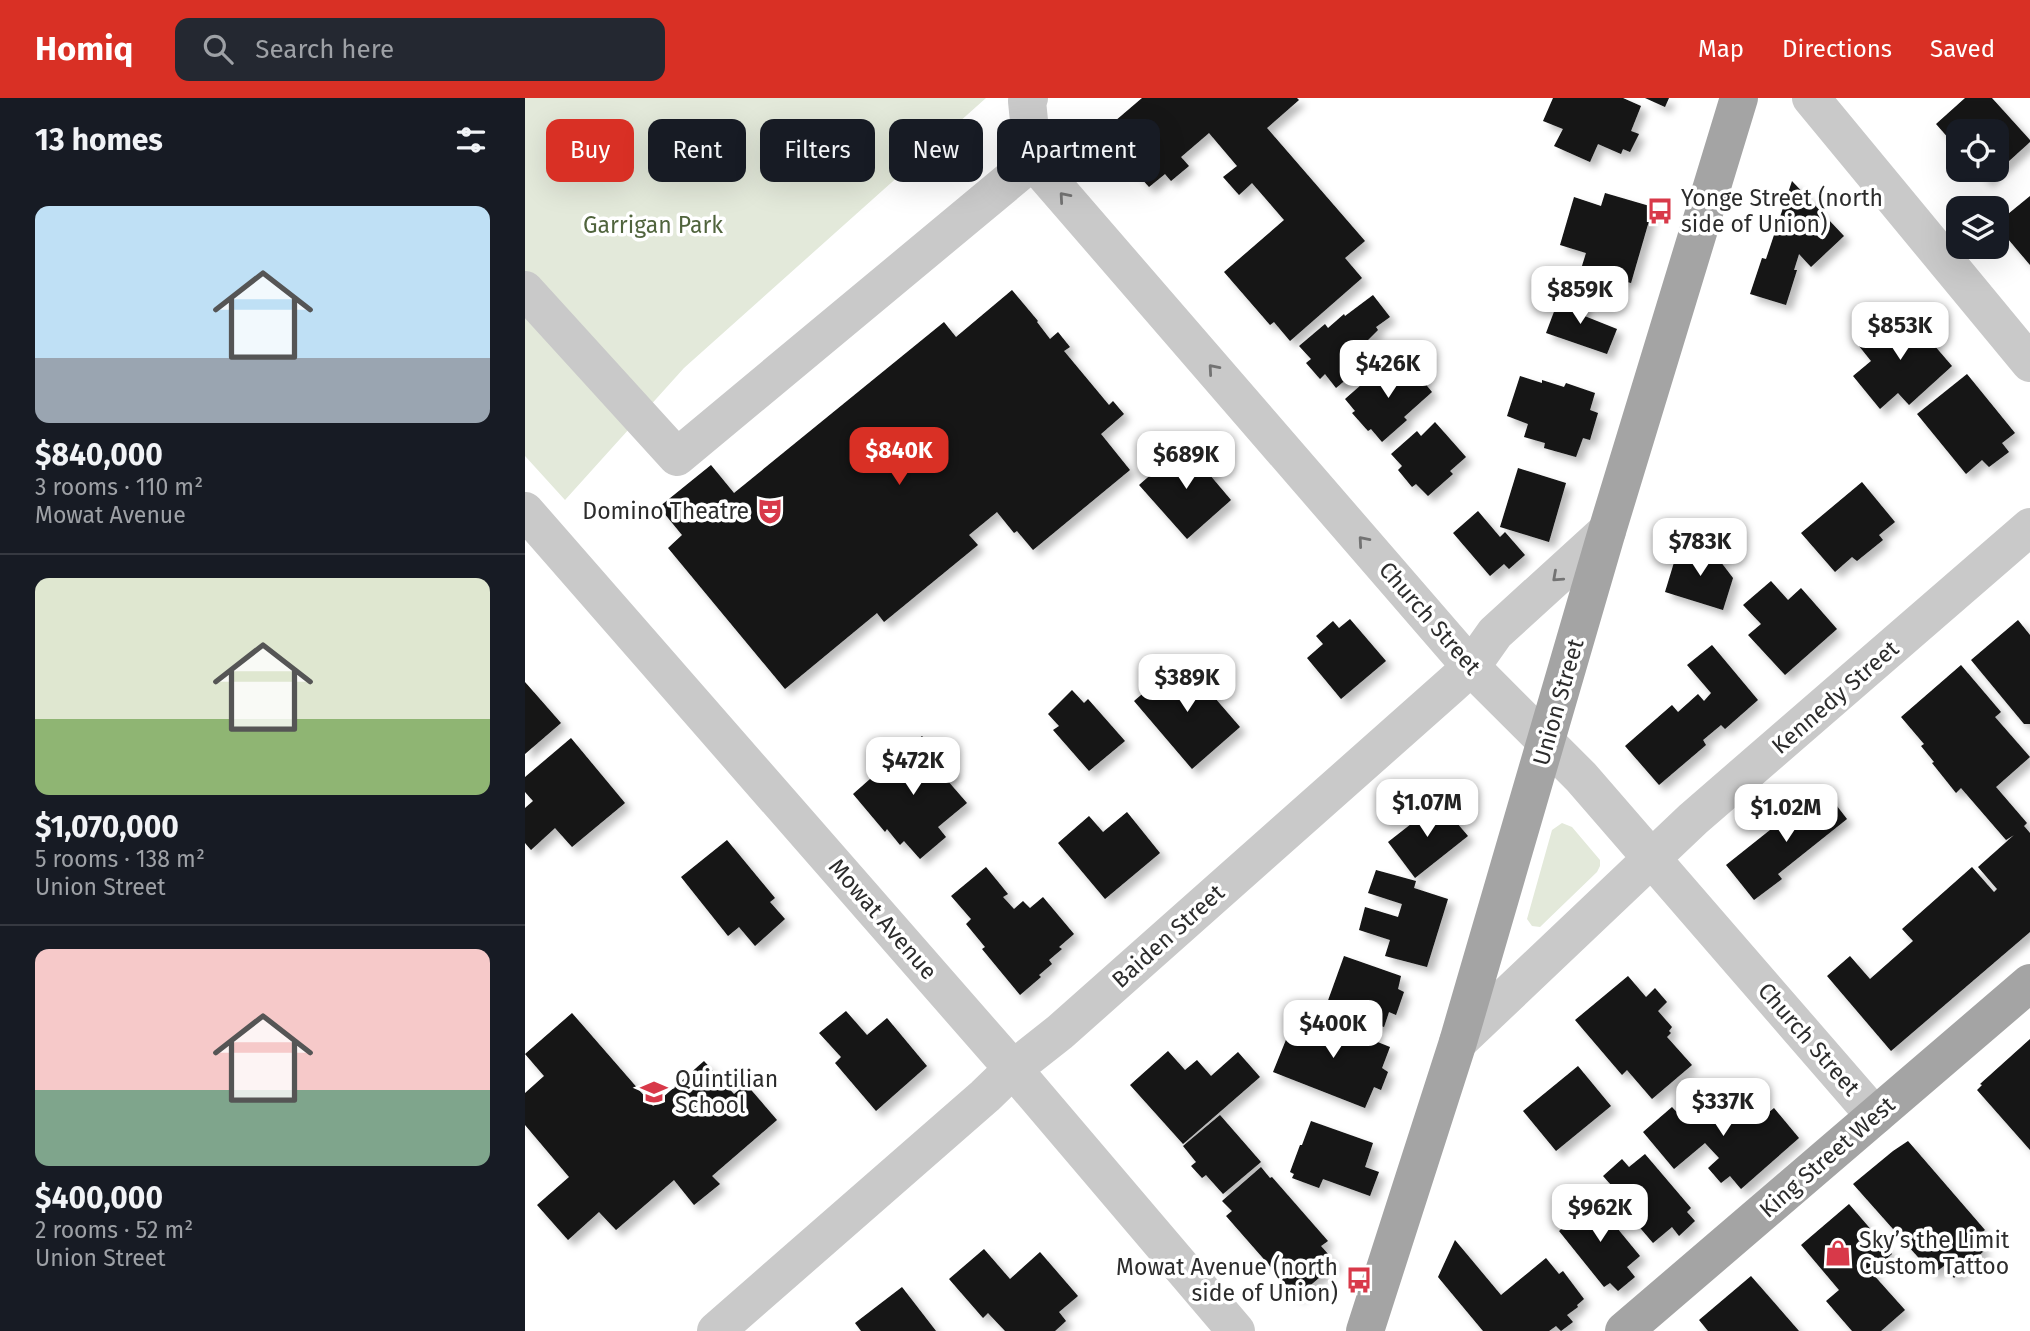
<!DOCTYPE html>
<meta charset="utf-8">
<style>
body{margin:0;font-family:"Fira Sans",sans-serif;background:#242831;color:#f1f3f6;height:100vh;display:flex;flex-direction:column;font-size:26px;white-space:nowrap}
*{box-sizing:border-box;margin:0}
p{font-size:23px;color:#9ea1a6}
.icon{flex:none;width:38px;height:38px;fill:none;stroke:currentColor;stroke-width:2;stroke-linecap:round;stroke-linejoin:round}
.map{position:relative;flex:1;overflow:hidden}
.side{display:flex;flex-direction:column;background:#171b24;width:525px}
.side>*{flex:none}
.guide{position:absolute;left:21px;top:21px;width:665px;height:63px;display:flex;gap:14px}
.controls{position:absolute;left:1421px;top:21px;display:grid;gap:14px}
.controls a{display:grid;place-items:center;width:63px;height:63px;border-radius:14px;background:#171b24;box-shadow:0 7px 28px #0002;font-size:35px}
.price{position:absolute;translate:-50% -60px;padding:0 16px;border-radius:14px;background:#fff;color:#222;font-size:23px;line-height:46px;filter:drop-shadow(0 2px 4px #0008)}
.price::after{content:'';position:absolute;left:50%;top:42px;width:21px;height:16px;margin-left:-10px;background:inherit;clip-path:polygon(0 0,100% 0,50% 100%)}
.price.current{background:#d93025;color:#fff}
ul{padding:0;list-style:none}
li{display:grid;align-content:center;gap:14px;height:371px;padding:0 35px}
li+li{border-top:2px solid #363941}
li span{display:grid;place-items:center;height:217px;border-radius:14px;color:#555}
li>.icon{margin-inline-start:auto}
span .icon{width:126px;height:126px;fill:#fffc;stroke-width:1}
li b{font-size:30px}
h2{display:flex;justify-content:space-between;align-items:center;height:84px;padding:0 35px;font-size:30px}
.pill{padding:0 24px;border-radius:14px;background:#171b24;box-shadow:0 7px 28px #0002;font-size:24px;line-height:63px}
.pill.current{background:#d93025;color:#fff}
header{display:flex;align-items:center;gap:42px;box-sizing:border-box;height:98px;padding:0 35px;background:#d93025;color:#fff}
header strong{font-size:33px}
nav{display:flex;gap:38px;margin-inline-start:auto;font-size:24px}
.search{width:490px;height:63px;background:#242831;display:flex;align-items:center;gap:18px;box-sizing:border-box;padding:0 24px;border-radius:14px;color:#9ea1a6;font-size:26px}
main{display:flex;flex:1;min-height:0}
.map>svg:first-child{display:block}
.green{fill:#e3e9da}
.building{fill:#131313;filter:url(#shadow)}
.lines{fill:none;stroke-linecap:round;stroke-linejoin:round}
.minor{stroke:#c9c9c9;stroke-width:38}
.major{stroke:#a4a4a4;stroke-width:38}
.oneway{stroke:#737373}
.labels{text-anchor:middle;stroke-width:7;stroke-linejoin:round;paint-order:stroke}
.poi-label{font-size:23px;fill:#2c2c2c;stroke:#fff;text-anchor:start}
.park-label{font-size:23px;fill:#50643d;stroke:#fff}
.street-label{font-size:23px;fill:#2c2c2c;stroke:#fff}
</style>
<header>
<strong>Homiq</strong>
<div class="search"><svg class="icon" aria-label="search" viewBox="0 0 24 24"><circle cx="10" cy="10" r="6"/><path d="M15 15l6 6"/></svg>Search here</div>
<nav><a>Map</a><a>Directions</a><a>Saved</a></nav>
</header>
<main>
<section class="side">
<h2>13 homes<svg class="icon" aria-label="filters" viewBox="0 0 24 24"><path d="M4 7h16M4 17h16"/><circle cx="9" cy="7" r="2"/><circle cx="15" cy="17" r="2"/></svg></h2>
<ul>
<li><span style="background:linear-gradient(#bfe0f5 70%,#9aa5b1 0)"><svg class="icon" aria-label="home" viewBox="0 0 24 24"><path d="M3 11l9-7 9 7M6 9v11h12V9"/></svg></span><div><b>$840,000</b><p>3 rooms · 110 m²</p><p>Mowat Avenue</p></div></li>
<li><span style="background:linear-gradient(#dfe7d0 65%,#8fb573 0)"><svg class="icon" aria-label="home" viewBox="0 0 24 24"><path d="M3 11l9-7 9 7M6 9v11h12V9"/></svg></span><div><b>$1,070,000</b><p>5 rooms · 138 m²</p><p>Union Street</p></div></li>
<li><span style="background:linear-gradient(#f6c9c9 65%,#7fa58c 0)"><svg class="icon" aria-label="home" viewBox="0 0 24 24"><path d="M3 11l9-7 9 7M6 9v11h12V9"/></svg></span><div><b>$400,000</b><p>2 rooms · 52 m²</p><p>Union Street</p></div></li>
</ul>
</section>
<div class="map">
<svg width="1505" height="1233" viewBox="0 0 1505 1233">
<defs>
<filter id="shadow"><feDropShadow dx="6" dy="6" stdDeviation="3.5" flood-color="#0004"/></filter>
</defs>
<rect width="100%" height="100%" fill="#fff"/>
<path class="green" d="M0,0h461l-302,270 -119,132 -40,-44z
M1037,725l10,4 28,33v6l-3,6 -57,55 -8,-1 -5,-7 25,-89z"/>
<path class="building" d="M617,0h155l2,2 -32,28 98,113 -20,17 17,20 -72,63 -16,-19 -4,3 -46,-53 60,-52 -32,-37 -13,12 -16,-18 14,-11 -28,-33 -28,24 8,9 -18,15 -6,-7 -16,13 -48,-54z
M1028,0h70l18,8 -10,25 8,3 -9,18 -7,-3 -2,5 -23,-10 -8,18 -36,-16 9,-17 -20,-8z
M1120,0h24l-4,9z
M1440,0h27l38,42v2l-43,39 -10,-11h20v-39h-39v18l-22,-25z
M1267,83l52,55 -33,31 -12,-13 -5,16h3l-11,35 -36,-11 12,-36 4,1z
M1080,95l48,14 -22,76 -50,-14 5,-16 -26,-8 14,-48 27,9z
M1505,98v69l-33,-39v-3z
M487,192l26,31 -1,1 13,17 8,-7 12,15 -6,4 45,54 4,-4 11,13 -23,20 29,36 -97,80 -16,-19 -3,2 -17,-21 -28,23 9,10 -94,77 -7,-9 -92,76 -117,-141 14,-13 -23,-28 52,-42 23,28 210,-171 12,15z
M1036,195l25,10 -4,12 35,14 -10,25 -61,-21z
M848,197l17,22 -14,10 2,3 -11,11 7,8 -17,13 4,5 -25,21 -11,-14 -5,5 -14,-16 5,-4 -12,-13 26,-22 3,4 16,-14 1,2z
M1378,211l49,57 -43,39 -11,-12 -18,16 -27,-33 18,-15 -12,-15z
M880,261l27,33 -28,25 3,3 -25,22 -11,-13 -3,2 -16,-18 3,-2 -10,-12 25,-22 7,7z
M1442,276l48,59 -13,10 7,9 -20,15 -7,-7 -16,14 -49,-60z
M995,278l22,7v-3l22,7 2,-4 29,10 -5,17 8,3 -8,27 -7,-2 -7,19 -32,-9 1,-5 -21,-6 4,-13 -21,-8z
M910,324l31,35 -16,14 3,3 -25,22 -12,-12 -4,3 -14,-17 4,-4 -11,-12 26,-23 4,5z
M663,344l26,29 -5,3 22,26 -44,39 -48,-54z
M993,370l48,15 -17,59 -49,-15z
M1337,384l33,40 -16,13 4,5 -26,21 -5,-4 -17,15 -34,-39z
M953,413l22,26 5,-5 20,23 -16,14 -5,-5 -14,12 -37,-43z
M1154,448l38,11 16,21 -10,32 -58,-18z
M1246,483l17,19 13,-12 36,41 -52,46 -37,-40 13,-11 -18,-19z
M825,521l36,42 -45,38 -34,-41 16,-14 -7,-8 17,-15 6,7z
M1493,522l12,15v89h-6l-53,-64z
M1187,547l46,55 -33,29 -4,-4 -18,15 3,5 -47,40 -34,-39 47,-41 6,7 20,-18 6,7 7,-8 -24,-28z
M657,562l58,67 -48,42 -58,-68z
M1436,567l40,47 -6,5 35,40 -34,30 31,36 -3,3 6,7v99l-139,119 -64,-75 23,-20 20,23 43,-38 -11,-12 70,-62 22,25 3,-3 -19,-22 36,-32 -8,5 -45,-52 -5,5 -24,-30 2,-1 -13,-16 3,-2 -23,-27z
M0,584l36,41 -36,31z
M547,592l12,13 4,-4 37,42 -36,30 -36,-41 6,-4 -11,-12z
M397,638l33,37 -8,7 20,23 -29,24 8,10 -26,22 -16,-18 -4,4 -13,-16 -2,3 -32,-38 34,-30 -2,-2 13,-12 3,4z
M46,640l54,65 -53,44 -17,-19 -24,22 -6,-7v-35l8,-7 -8,-9v-15z
M1298,690l24,31 -69,55 4,5 -28,21 -28,-35z
M914,704l29,34 -53,42 -27,-36 23,-18 -5,-7 9,-7 5,7z
M602,714l33,41 -55,46 -47,-56 31,-27 14,16z
M202,742l48,58 -5,4 15,17 -30,27 -16,-19 -11,9 -47,-59z
M461,769l22,27 -5,3 11,12 9,-8 7,7 13,-11 31,37 -15,13 3,2 -13,11 3,4 -13,11 2,2 -21,18 -38,-46 3,-2 -19,-23 5,-5 -20,-23z
M851,772l40,11 -2,7 34,11 -21,68 -42,-11 5,-16 -31,-10 6,-23 33,10 4,-13 -34,-11z
M819,858l57,20 -3,13 6,3 -8,23 -7,-3 -5,15 -58,-21z
M1103,878l18,21 9,-9 12,14 -9,9 14,16 -3,4 2,2 -4,4 25,28 -40,34 -25,-29 -5,5 -47,-55z
M773,912l92,37 -8,21 6,4 -7,18 -7,-3 -9,21 -92,-36z
M321,913l21,24 20,-17 40,48 -51,45 -41,-48 6,-6 -22,-24z
M47,915l81,93 51,-45 30,33 12,-10 31,36 -65,56 8,8 -26,21 -20,-25 -58,50 -17,-18 -31,28 -31,-35 32,-28 -44,-52v-32l19,-17 -19,-22z
M1505,941v111l-53,-60 5,-5 -2,-1z
M643,953l17,19 12,-10 14,16 27,-24 22,25 -77,67 -53,-59z
M1053,968l33,40 -55,45 -33,-40z
M1198,987l33,38 18,-15 25,30 -58,51 -11,-13 -9,7 -13,-15 11,-10 -14,-15 -31,26 -31,-37 29,-25 13,14z
M695,1017l41,47 -38,32 -17,-19 -4,3 -11,-12 5,-4 -13,-16z
M786,1023l62,22 -8,24 14,5 -9,24 -47,-17 -4,9 -27,-10 2,-4 -4,-2 10,-27h2z
M1383,1043l77,89 -10,8 10,12 -31,28 -10,-12 -11,8 -80,-90 40,-33z
M1120,1056l46,54 -4,4 8,9 -16,15 -7,-9 -19,16 -46,-54 4,-4 -8,-9 19,-17 7,8z
M736,1069l9,11 2,-1 56,64 -7,5 15,17 -39,34 -71,-81 6,-5 -10,-10z
M1056,1100l6,8 7,-6 46,56 -13,11 8,10 -17,14 -8,-8 -6,4 -45,-56 15,-13 -7,-9z
M1324,1106l43,50 -21,18 34,38 -24,21h-29l-26,-30 13,-11 -38,-45z
M930,1142l46,55 45,-37 13,16 4,-3 21,28 -7,6 1,2 -11,8 6,7 -12,9 -5,-5 -7,5h-66l-45,-54z
M459,1151l26,30 30,-27 38,44 -19,16 7,9 -11,10h-50l-17,-18 -5,5 -34,-39z
M1226,1178l48,55h-91l-9,-11z
M377,1189l34,44h-75l-6,-8z"/>
<g class="lines">
<path class="minor" d="M504,0l-2,3 6,60 438,506 110,110 294,339
M1286,0l219,265
M0,192l152,167 356,-296
M0,413l488,558 223,262
M933,944l235,-223 337,-292
M191,1233l269,-235 28,-27 47,-37 390,-346 21,-19 24,-34 112,-102"/>
<path class="major" d="M840,1233l93,-289 149,-511 132,-433
M1099,1233l406,-348"/>
</g>
<defs><path id="oneway-chevron" d="M-2-3.5L2.5 0L-2 3.5" fill="none" stroke-width="1.6" stroke-linecap="round" stroke-linejoin="round" transform="scale(1.75)"/></defs>
<g class="oneway">
<use href="#oneway-chevron" transform="translate(539 99) rotate(-131)"/>
<use href="#oneway-chevron" transform="translate(688 271) rotate(-131)"/>
<use href="#oneway-chevron" transform="translate(838 443) rotate(-131)"/>
<use href="#oneway-chevron" transform="translate(1032 479) rotate(138)"/>
</g>
<defs>
<g id="bus-bare" transform="scale(2.1)"><path d="M-5-6H5V4H4V6H2V4H-2V6H-4V4H-5ZM-3.5-4V0h7V-4ZM-3.5 1.2v1.5H-2V1.2ZM2 1.2v1.5H3.5V1.2Z" fill="#d83949" stroke="#fff" stroke-width="2.5" paint-order="stroke"/></g>
<g id="theatre-bare" transform="scale(2.1)"><path d="M-5-5.5Q0-4 5-5.5V0Q5 5 0 6Q-5 5-5 0ZM-3.3-2.5H-1v1.5H-3.3ZM1-2.5H3.3v1.5H1ZM-2.8 1Q0 5.5 2.8 1Z" fill="#d83949" stroke="#fff" stroke-width="2.5" paint-order="stroke"/></g>
<g id="school-bare" transform="scale(2.1)"><path d="M0-5L7-2L0 1L-7-2ZM-4 1L0 2.5L4 1V4Q0 6-4 4Z" fill="#d83949" stroke="#fff" stroke-width="2.5" paint-order="stroke"/></g>
<g id="shop-bare" transform="scale(2.1)"><path d="M-5-2.5h2.3a2.7 3.5 0 0 1 5.4 0H5L5.5 6h-11ZM-1.5-2.5h3a1.5 2.3 0 0 0-3 0Z" fill="#d83949" stroke="#fff" stroke-width="2.5" paint-order="stroke"/></g>
</defs>
<g fill-rule="evenodd">
<use href="#bus-bare" x="1135" y="113"/>
<use href="#theatre-bare" x="245" y="413"/>
<use href="#school-bare" x="129" y="994"/>
<use href="#shop-bare" x="1313" y="1155"/>
<use href="#bus-bare" x="834" y="1182"/>
</g>
<g class="labels">
<g class="poi-label">
<text x="1156" y="108">Yonge Street (north<tspan x="1156" dy="26">side of Union)</tspan></text>
<text x="224" y="421" text-anchor="end">Domino Theatre</text>
<text x="150" y="989">Quintilian<tspan x="150" dy="26">School</tspan></text>
<text x="1334" y="1150">Sky’s the Limit<tspan x="1334" dy="26">Custom Tattoo</tspan></text>
<text x="813" y="1177" text-anchor="end">Mowat Avenue (north<tspan x="813" dy="26">side of Union)</tspan></text>
</g>
<g class="park-label">
<text x="128" y="135">Garrigan Park</text>
</g>
<g class="street-label">
<text transform="translate(905 520) rotate(49)" y="8">Church Street</text>
<text transform="translate(1310 599) rotate(-41)" y="8">Kennedy Street</text>
<text transform="translate(1033 604) rotate(-74)" y="8">Union Street</text>
<text transform="translate(358 821) rotate(49)" y="8">Mowat Avenue</text>
<text transform="translate(643 838) rotate(-42)" y="8">Baiden Street</text>
<text transform="translate(1284 941) rotate(49)" y="8">Church Street</text>
<text transform="translate(1302 1059) rotate(-41)" y="8">King Street West</text>
</g>
</g>
</svg>
<div class="controls">
<a><svg class="icon" aria-label="locate" viewBox="0 0 24 24"><circle cx="12" cy="12" r="6"/><path d="M12 2v4M12 18v4M2 12h4M18 12h4"/></svg></a>
<a><svg class="icon" aria-label="layers" viewBox="0 0 24 24"><path d="M12 4l9 5-9 5-9-5zM3 14l9 5 9-5"/></svg></a>
</div>
<b class="price" style="left:1055px;top:228px">$859K</b>
<b class="price" style="left:1375px;top:264px">$853K</b>
<b class="price" style="left:863px;top:302px">$426K</b>
<b class="price current" style="left:374px;top:389px">$840K</b>
<b class="price" style="left:661px;top:393px">$689K</b>
<b class="price" style="left:1175px;top:480px">$783K</b>
<b class="price" style="left:662px;top:616px">$389K</b>
<b class="price" style="left:388px;top:699px">$472K</b>
<b class="price" style="left:902px;top:741px">$1.07M</b>
<b class="price" style="left:1261px;top:746px">$1.02M</b>
<b class="price" style="left:808px;top:962px">$400K</b>
<b class="price" style="left:1198px;top:1040px">$337K</b>
<b class="price" style="left:1075px;top:1146px">$962K</b>
<div class="guide">
<a class="pill current">Buy</a>
<a class="pill">Rent</a>
<a class="pill">Filters</a>
<a class="pill">New</a>
<a class="pill">Apartment</a>
</div>
</div>
</main>
